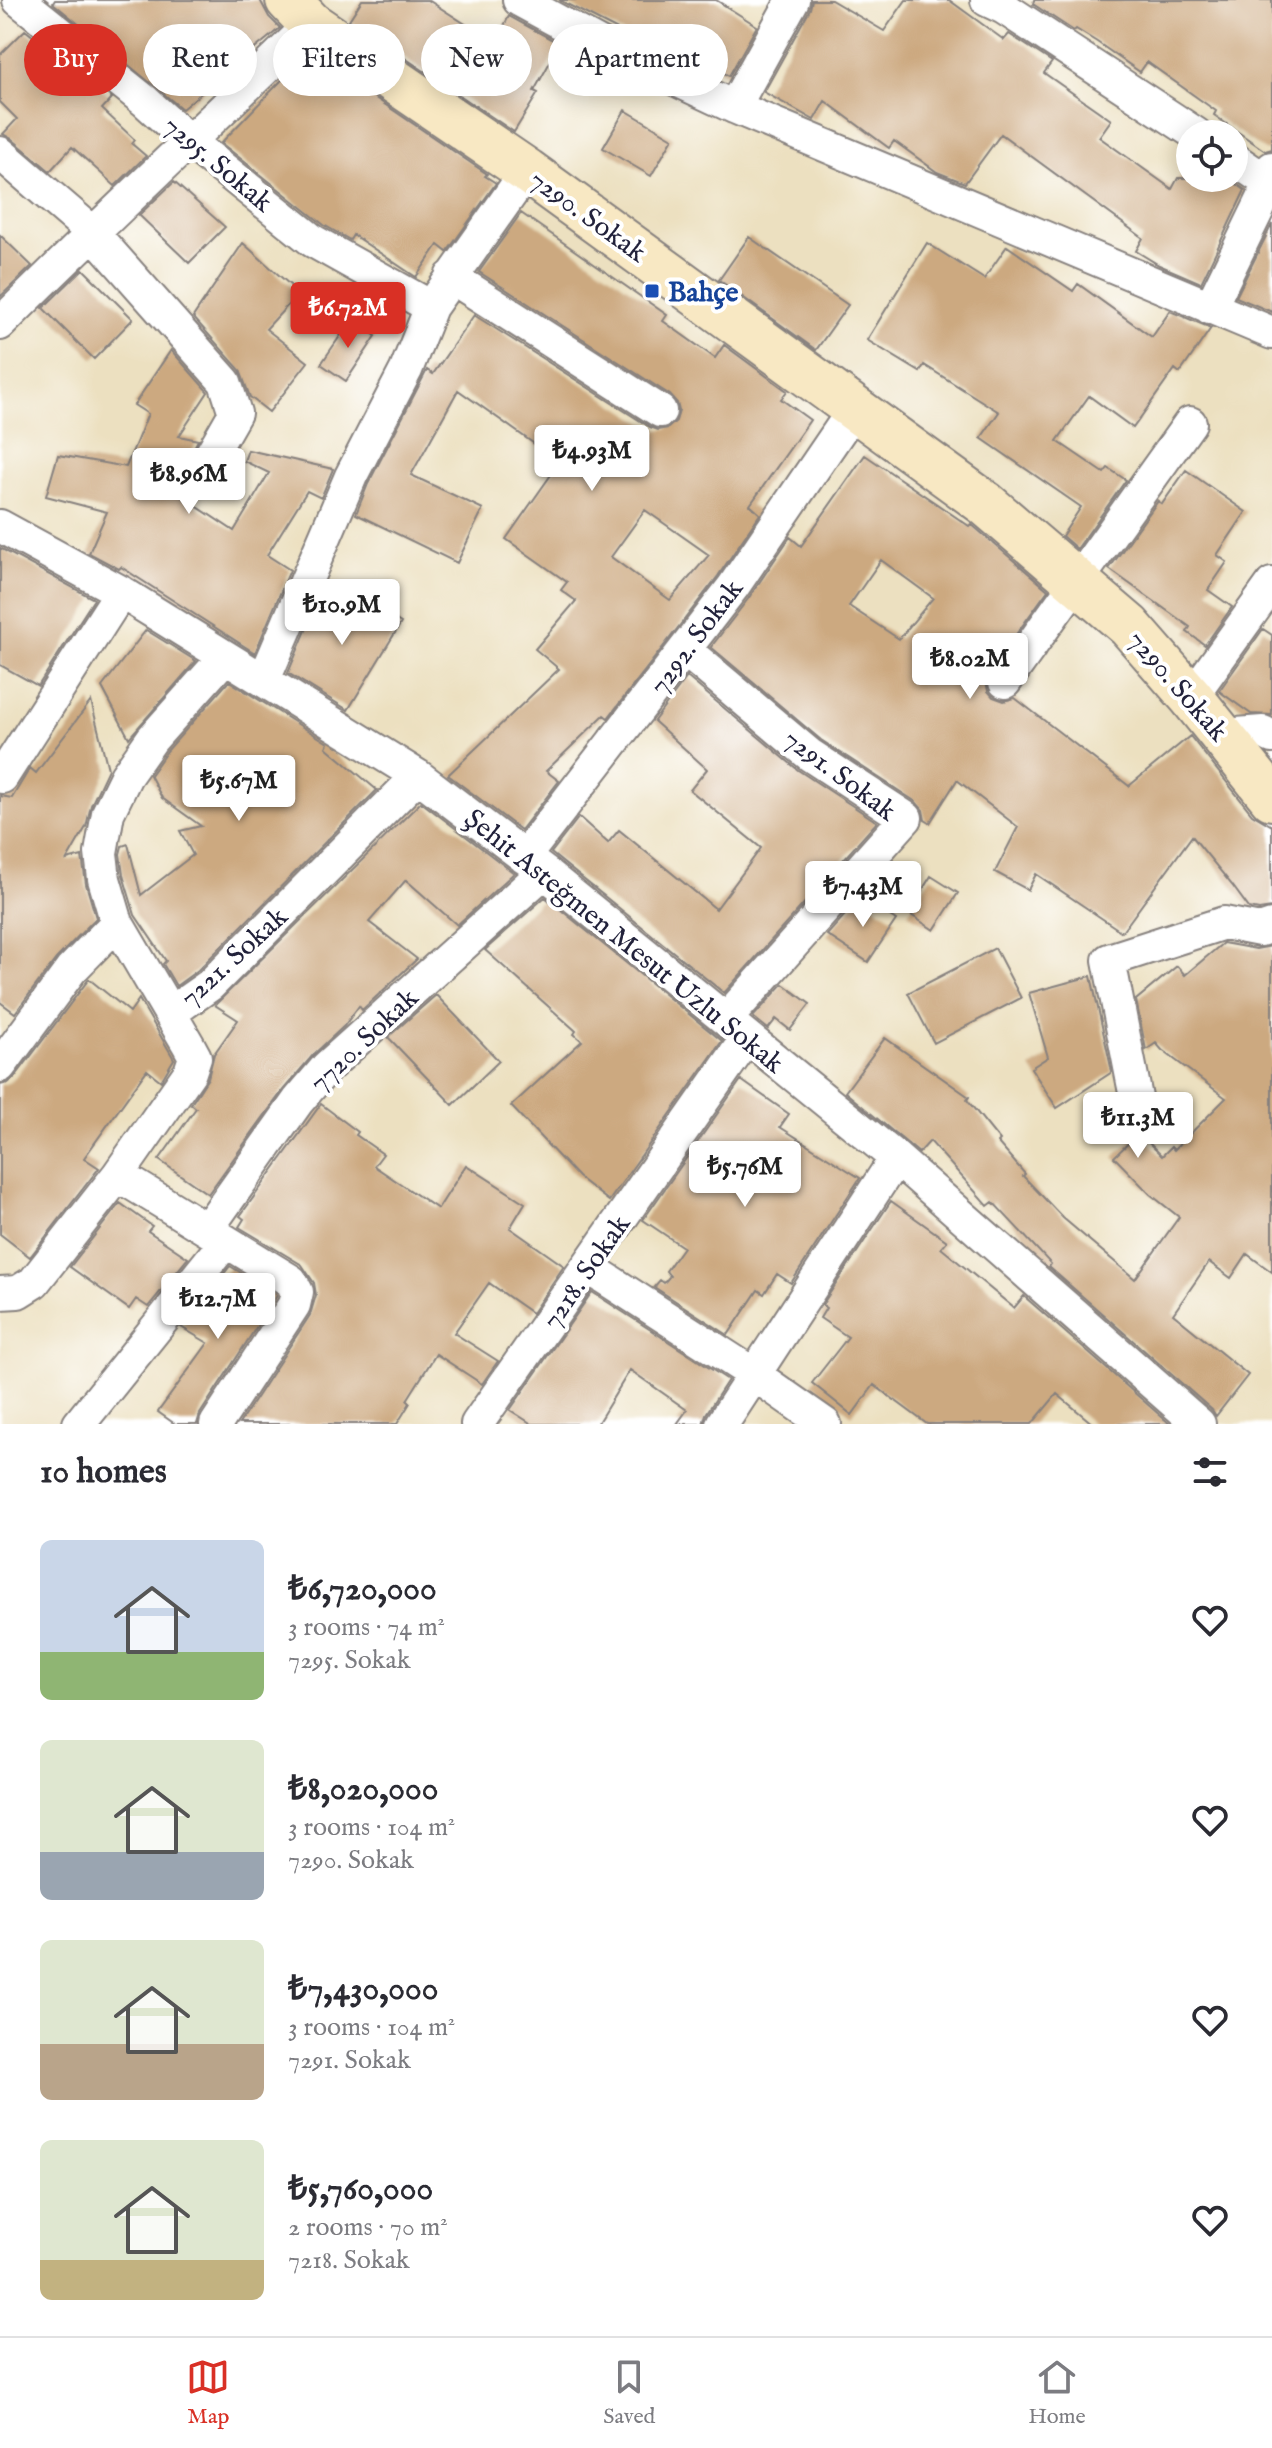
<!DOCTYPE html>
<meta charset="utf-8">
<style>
body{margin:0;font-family:"IM FELL English",serif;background:#f7f7f7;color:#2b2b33;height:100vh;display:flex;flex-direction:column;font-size:30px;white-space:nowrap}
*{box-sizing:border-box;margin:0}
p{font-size:26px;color:#7c7c81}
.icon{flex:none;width:44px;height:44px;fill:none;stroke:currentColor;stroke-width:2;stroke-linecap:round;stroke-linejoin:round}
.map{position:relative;height:1424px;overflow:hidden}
.panel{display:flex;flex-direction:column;background:#fff;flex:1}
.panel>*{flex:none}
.hud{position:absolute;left:24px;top:24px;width:800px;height:72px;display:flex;gap:16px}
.tools{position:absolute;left:1176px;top:120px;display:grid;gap:16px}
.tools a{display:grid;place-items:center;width:72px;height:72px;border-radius:50%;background:#fff;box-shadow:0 4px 20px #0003;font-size:40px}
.price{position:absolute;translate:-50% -68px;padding:0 18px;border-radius:8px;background:#fff;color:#222;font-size:26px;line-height:52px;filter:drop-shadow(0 2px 4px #0008)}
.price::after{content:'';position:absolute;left:50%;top:48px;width:24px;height:18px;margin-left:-12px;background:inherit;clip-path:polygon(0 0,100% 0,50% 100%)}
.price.current{background:#d93025;color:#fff}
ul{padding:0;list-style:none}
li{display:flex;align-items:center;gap:24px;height:200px;padding:0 40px}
li span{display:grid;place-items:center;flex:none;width:224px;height:160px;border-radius:12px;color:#555}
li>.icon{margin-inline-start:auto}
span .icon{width:96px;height:96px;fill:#fffc;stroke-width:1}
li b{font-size:34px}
h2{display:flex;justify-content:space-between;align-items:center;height:96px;padding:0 40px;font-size:34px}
.tag{padding:0 28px;border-radius:36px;background:#fff;box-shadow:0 4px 20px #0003;font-size:28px;line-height:72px}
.tag.current{background:#d93025;color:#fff}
.tabs{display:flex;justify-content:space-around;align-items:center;height:112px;border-top:2px solid #e1e1e2;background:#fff;font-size:22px;color:#7c7c81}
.tabs a{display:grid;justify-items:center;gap:4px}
.tabs .current{color:#d93025}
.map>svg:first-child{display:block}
.building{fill:#cca980;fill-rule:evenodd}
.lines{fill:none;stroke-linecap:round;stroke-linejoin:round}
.street-casing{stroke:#87817e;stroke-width:36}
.secondary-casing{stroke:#87817e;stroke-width:48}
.street{stroke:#fff;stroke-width:32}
.secondary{stroke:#f8e8c3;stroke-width:44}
.transit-dot{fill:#1a4fb4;stroke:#fff;stroke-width:3}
.labels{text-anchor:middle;stroke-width:8;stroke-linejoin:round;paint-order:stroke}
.street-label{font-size:28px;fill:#22223b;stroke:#fff}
.transit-label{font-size:28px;font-weight:bold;fill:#164399;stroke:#fff;text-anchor:start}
</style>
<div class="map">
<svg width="1272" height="1424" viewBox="0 0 1272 1424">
<rect width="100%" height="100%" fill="#fff"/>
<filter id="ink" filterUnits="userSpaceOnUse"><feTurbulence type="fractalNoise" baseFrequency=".0125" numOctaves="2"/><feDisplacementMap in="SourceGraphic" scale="16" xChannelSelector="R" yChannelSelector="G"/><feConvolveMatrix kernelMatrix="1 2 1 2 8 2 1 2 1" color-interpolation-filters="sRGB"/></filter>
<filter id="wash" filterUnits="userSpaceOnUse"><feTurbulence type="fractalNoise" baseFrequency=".006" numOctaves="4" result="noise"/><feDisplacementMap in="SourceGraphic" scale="32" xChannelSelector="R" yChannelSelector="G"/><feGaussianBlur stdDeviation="1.8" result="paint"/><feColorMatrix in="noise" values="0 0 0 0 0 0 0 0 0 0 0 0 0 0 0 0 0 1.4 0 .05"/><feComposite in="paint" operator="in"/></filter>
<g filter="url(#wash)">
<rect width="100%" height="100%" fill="#ece0c0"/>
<g id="blocks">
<path class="building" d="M55,0h205l9,17 11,11 -98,81 -129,-106z
M362,0h66l67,43 14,-27 51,28 -26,47 4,2 -24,39 -165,-112z
M559,0h157l41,26 -28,50 -74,-46 -10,14z
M812,0h19l53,31 22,-31h43l55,40 5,-6 43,28 -8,11 67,47 -12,17 73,52 6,-11h50l17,12 -44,93 -42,-18 -23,-14 7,-13 -142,-104 -36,49 -28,-11 -43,-31 -5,7 -64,-47 -11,19 -50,-28 46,-83z
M1034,0h238v149l-7,2 -51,-36 2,-4 -69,-49 -7,10 -43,-30 -21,-13 -2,2 -41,-27z
M25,30l87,68 -10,11 33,31 -3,4 14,12 -31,30 -43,-39 -22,24 -38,-32 -9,-5 14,-15 -17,-17v-47z
M308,53l11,11 2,-3 166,113 -2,2 11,7 -49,69 -9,-7 -22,32 -63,-42 -3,5 -26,-15 -103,-82z
M625,110l48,28 -22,38 -48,-28z
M174,182l51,45 -36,36 -50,-48z
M521,213l146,102 -4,6 52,37 9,-13 63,46 -6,8 29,21 -60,85 10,9 -42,62 -110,142 -4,-3 -58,56 13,10 -38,49 -73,-55 111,-106 -24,-20 41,-48 -15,-11 6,-8 -61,-43 54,-77 -102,-72 -47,85 72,34 -26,54 -101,-49 12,-30 59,-114 6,4 41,-59 176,112 8,3 10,-2 8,-7 3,-10 -2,-8 -7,-8 -191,-123zM645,510l64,45 -39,45 -59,-43z
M1272,224v88l-36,-15z
M0,235l32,31 -32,31z
M749,237l99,68 -32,45 -97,-70z
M243,243l56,50 -33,36 42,33 -39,50 -19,-15 -10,-27 -47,-53z
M927,243l57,36 23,-33 66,45 5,-7 74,53 18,-26 41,17 -31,45 -5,-4 -42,59 -44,-32 -32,45 47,32 4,-5 18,12 -49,69 -15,-13 19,-29 -100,-69 18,-26 -75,-47 -4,7 -53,-32z
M83,269l50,50 -39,40 -51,-51z
M351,320l25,16 -30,45 -25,-17z
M171,350l37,42 -29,44 19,4 -17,32 -12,16 65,43 35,-58 -25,-12 4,-11 85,19 -12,29 -14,-7 -40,64 23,15 -35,83 -134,-86 -2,2 -30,-16 18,-41 -61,-16 12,-41 68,12 22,-53 -14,-9z
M865,455l104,71 2,-2 77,66 -59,82 -3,9 2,10 5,6 11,4 11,-3 114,88 61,-50 62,78 20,12v82l-13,2 -10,-2 -17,-23 -40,-49 -70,96 -86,-58 -8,16 -33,-18 23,-45 -61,-47 -27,43 -5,-3 -2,-10 -7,-8 -95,-62 -110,-93 37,-48 42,-62 11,9zM881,560l52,38 -34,41 -50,-33z
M1186,470l60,42 -29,43 10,7 -19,28 24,17 -27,38 -18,-13 3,-5 -81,-58 49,-68 4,3z
M0,548l94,51 -56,87 -38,-21z
M323,590l16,11 7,-11 55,33 -53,87 -60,-37z
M1263,629l9,6v80l-21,-1 -32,-23z
M146,630l50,31 -67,77 -27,-51z
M687,677l111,93 79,52 -153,171 -173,-140 28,-36 29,26 11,-13 97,79 45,-61 -71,-58 17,-21 -53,-48z
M229,681l99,62 -2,4 51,43 -179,180 -22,16 -13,-22 3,-3 -31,-46 -12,-40 -3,-21 2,-8 6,-2 13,51 52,-40 -13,-24 21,-5 -39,-28 -12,-23 17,-24z
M91,701l17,68 -17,36 -5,22 -19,33 15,-4 4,28 10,34 -40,41 -41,54 -15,-11v-206l12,2 18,-30 6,5z
M421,802l93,71 -57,52 -51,-45 -37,42 48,37 -55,51 -3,-4 -15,20 -31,29 -30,35 -75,104 -49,-34 37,-52 -5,-4 17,-26 6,-24 24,-34 -23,-15z
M931,876l27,17 -24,37 -26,-17z
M545,897l177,144 -113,160 -31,-24 -67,-71 71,-65 -8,-7 2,-3 -91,-81z
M861,897l35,23 -28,42 -41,-27z
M1223,943l33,6 16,-3v326l-25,-18 -16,24 -22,-16 -36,52 75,61 -32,41 -4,-6 -163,-143 2,-3 -58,-62 -5,4 -58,-65 -11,12 -74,-61 40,-54 84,59 -2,3 33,41 -2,2 27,31 -2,2 40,42 72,61 44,-62 -29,-23 -36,-37 25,-24 23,23 9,-9 3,3 52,-52 -64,-48 -6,-7 -10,7 -10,-50 41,-34 8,9z
M995,948l26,50 -87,45 -26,-50z
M1091,976l21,96 -55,36 -26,-40 17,-11 -19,-64z
M89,979l41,33 9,-13 35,60 -13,22 -14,-11 -63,88 15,10 -69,89 -30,-23v-149l8,-2 7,-6z
M783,984l27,20 -20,26 -14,-11 -8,10 -15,-12z
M436,995l63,66 -46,44 -65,-68z
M741,1080l48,34 -9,13 80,51 -69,105 -14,-9 -13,20 -6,-4 -30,45 -74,-48 6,-7 4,3 6,-7 -4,-5 17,-24 -40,-27z
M321,1104l37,28 -2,3 27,19 -9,12 64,43 28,-44 59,38 -15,25 54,38 -32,47 -43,-30 -35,50 44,28 -16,23 -46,-30 -29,46 3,3 -13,21h-158l71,-109 6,-20 -2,-12 -12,-18 -63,-38 5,-8 -4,-3z
M891,1201l56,40 -6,7 73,60 10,-12 2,2 144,126h-77l-36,-30 -25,30h-105l-53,-39 -22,30 -40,-32 36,-46 -28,-19 6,-10 -4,-3z
M120,1203l32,23 -4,5 40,27 -40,49 -12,-8 -7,10 -59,-42z
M230,1266l47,29 -1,2 -76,117 -3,10h-22l-17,-12 50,-69 -27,-16z
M592,1292l136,88 -22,34 -3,10h-26l10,-14 -57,-40 -33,54h-65l-22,-14z"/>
</g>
</g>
<g filter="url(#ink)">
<use href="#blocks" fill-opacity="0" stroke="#87817e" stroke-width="2"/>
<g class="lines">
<g class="street-casing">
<path id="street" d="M19,0l126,101 45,41 123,99 118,66
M519,0l81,44 134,63 538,226
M987,0l17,8 192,126
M734,107l59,-107
M0,153l92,79 133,150 10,31 -35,61
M1234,159l38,26
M451,277l209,134
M1210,308l54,-111 1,-17 7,-12
M0,324c102,-102 208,-199 311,-300
M0,526l121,66 297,184 126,96 352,286 303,266
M685,650l125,105 96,63 -179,200
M264,680l87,-204 55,-106 25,-63 96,-136
M1005,682l185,-259
M1191,697l81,-113
M1223,735l40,-3 9,5
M2,777l119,-185
M524,857l209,-270 122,-179
M170,1013l40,-28 208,-209
M0,1066l71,-96 46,-47
M1138,1108l-29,-148 115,-37 36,7 12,-4
M118,1175l173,106 6,11 -3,13 -78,119
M207,1229l91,-128 29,-34 217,-195
M588,1267l167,108 70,49
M0,1293l18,-1 16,-10 84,-107 72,-103 5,-15 -7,-13 -71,-121 -13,-44 -3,-26 7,-40 18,-37 26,-37 72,-81
M79,1424l147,-183
M477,1424l270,-386
M722,1424l174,-266"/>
</g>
<g class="secondary-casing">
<path id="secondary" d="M288,0l23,24 216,147 459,333 143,122 62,71 81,101"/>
</g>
<use href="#street" class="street"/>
<use href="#secondary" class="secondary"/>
</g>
</g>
<rect class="transit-dot" x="644" y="283" width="16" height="16" rx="4"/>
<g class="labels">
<g class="street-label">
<text transform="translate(219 163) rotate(40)" y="10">7295. Sokak</text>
<text transform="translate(589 215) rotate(36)" y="10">7290. Sokak</text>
<text transform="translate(695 636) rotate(-53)" y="10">7292. Sokak</text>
<text transform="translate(1179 685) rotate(49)" y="10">7290. Sokak</text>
<text transform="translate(841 774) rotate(37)" y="10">7291. Sokak</text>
<text transform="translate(625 940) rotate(39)" y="10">Şehit Asteğmen Mesut Uzlu Sokak</text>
<text transform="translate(233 956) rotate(-42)" y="10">7221. Sokak</text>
<text transform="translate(363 1039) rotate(-43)" y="10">7720. Sokak</text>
<text transform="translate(585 1271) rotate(-55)" y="10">7218. Sokak</text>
</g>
<g class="transit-label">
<text x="668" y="301">Bahçe</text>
</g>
</g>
</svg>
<div class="tools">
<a><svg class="icon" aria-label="locate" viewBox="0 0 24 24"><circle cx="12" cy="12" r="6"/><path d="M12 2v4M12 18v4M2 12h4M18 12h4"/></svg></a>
</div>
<b class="price current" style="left:348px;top:350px">₺6.72M</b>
<b class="price" style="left:592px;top:493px">₺4.93M</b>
<b class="price" style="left:189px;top:516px">₺8.96M</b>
<b class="price" style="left:342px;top:647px">₺10.9M</b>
<b class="price" style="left:970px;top:701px">₺8.02M</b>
<b class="price" style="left:239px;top:823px">₺5.67M</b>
<b class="price" style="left:863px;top:929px">₺7.43M</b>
<b class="price" style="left:1138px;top:1160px">₺11.3M</b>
<b class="price" style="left:745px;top:1209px">₺5.76M</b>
<b class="price" style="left:218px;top:1341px">₺12.7M</b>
<div class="hud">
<a class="tag current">Buy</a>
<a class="tag">Rent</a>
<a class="tag">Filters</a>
<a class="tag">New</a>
<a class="tag">Apartment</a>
</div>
</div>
<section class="panel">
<h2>10 homes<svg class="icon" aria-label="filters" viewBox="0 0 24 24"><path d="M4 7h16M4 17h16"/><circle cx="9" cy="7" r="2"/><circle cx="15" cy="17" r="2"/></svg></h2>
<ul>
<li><span style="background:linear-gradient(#c9d6e8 70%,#8fb573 0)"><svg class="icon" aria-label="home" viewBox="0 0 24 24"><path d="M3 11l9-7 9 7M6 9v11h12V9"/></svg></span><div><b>₺6,720,000</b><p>3 rooms · 74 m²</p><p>7295. Sokak</p></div><svg class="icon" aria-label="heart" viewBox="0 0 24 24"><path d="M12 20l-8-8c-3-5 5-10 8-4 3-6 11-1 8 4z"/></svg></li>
<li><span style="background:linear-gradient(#dfe7d0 70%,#9aa5b1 0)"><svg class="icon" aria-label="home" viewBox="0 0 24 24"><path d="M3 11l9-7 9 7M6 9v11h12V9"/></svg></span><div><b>₺8,020,000</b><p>3 rooms · 104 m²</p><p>7290. Sokak</p></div><svg class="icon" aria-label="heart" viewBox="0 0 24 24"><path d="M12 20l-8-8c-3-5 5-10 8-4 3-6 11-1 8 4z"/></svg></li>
<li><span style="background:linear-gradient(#dfe7d0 65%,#b9a48a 0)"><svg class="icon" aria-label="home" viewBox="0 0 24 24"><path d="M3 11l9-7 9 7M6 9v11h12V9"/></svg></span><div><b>₺7,430,000</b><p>3 rooms · 104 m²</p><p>7291. Sokak</p></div><svg class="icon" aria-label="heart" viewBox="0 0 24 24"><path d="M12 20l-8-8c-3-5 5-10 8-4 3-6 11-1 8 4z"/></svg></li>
<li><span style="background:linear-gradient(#dfe7d0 75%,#c2b280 0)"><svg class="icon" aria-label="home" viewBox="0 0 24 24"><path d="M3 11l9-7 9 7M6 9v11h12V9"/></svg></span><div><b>₺5,760,000</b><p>2 rooms · 70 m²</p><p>7218. Sokak</p></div><svg class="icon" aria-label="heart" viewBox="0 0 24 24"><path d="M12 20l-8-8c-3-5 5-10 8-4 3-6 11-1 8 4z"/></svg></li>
</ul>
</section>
<nav class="tabs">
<a class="current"><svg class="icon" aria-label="map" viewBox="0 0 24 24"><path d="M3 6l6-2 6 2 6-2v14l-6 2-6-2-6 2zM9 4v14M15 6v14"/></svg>Map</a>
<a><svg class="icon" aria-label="saved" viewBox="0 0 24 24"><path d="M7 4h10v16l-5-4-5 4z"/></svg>Saved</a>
<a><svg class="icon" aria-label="home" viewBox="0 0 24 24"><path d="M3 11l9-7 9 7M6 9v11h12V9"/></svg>Home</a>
</nav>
